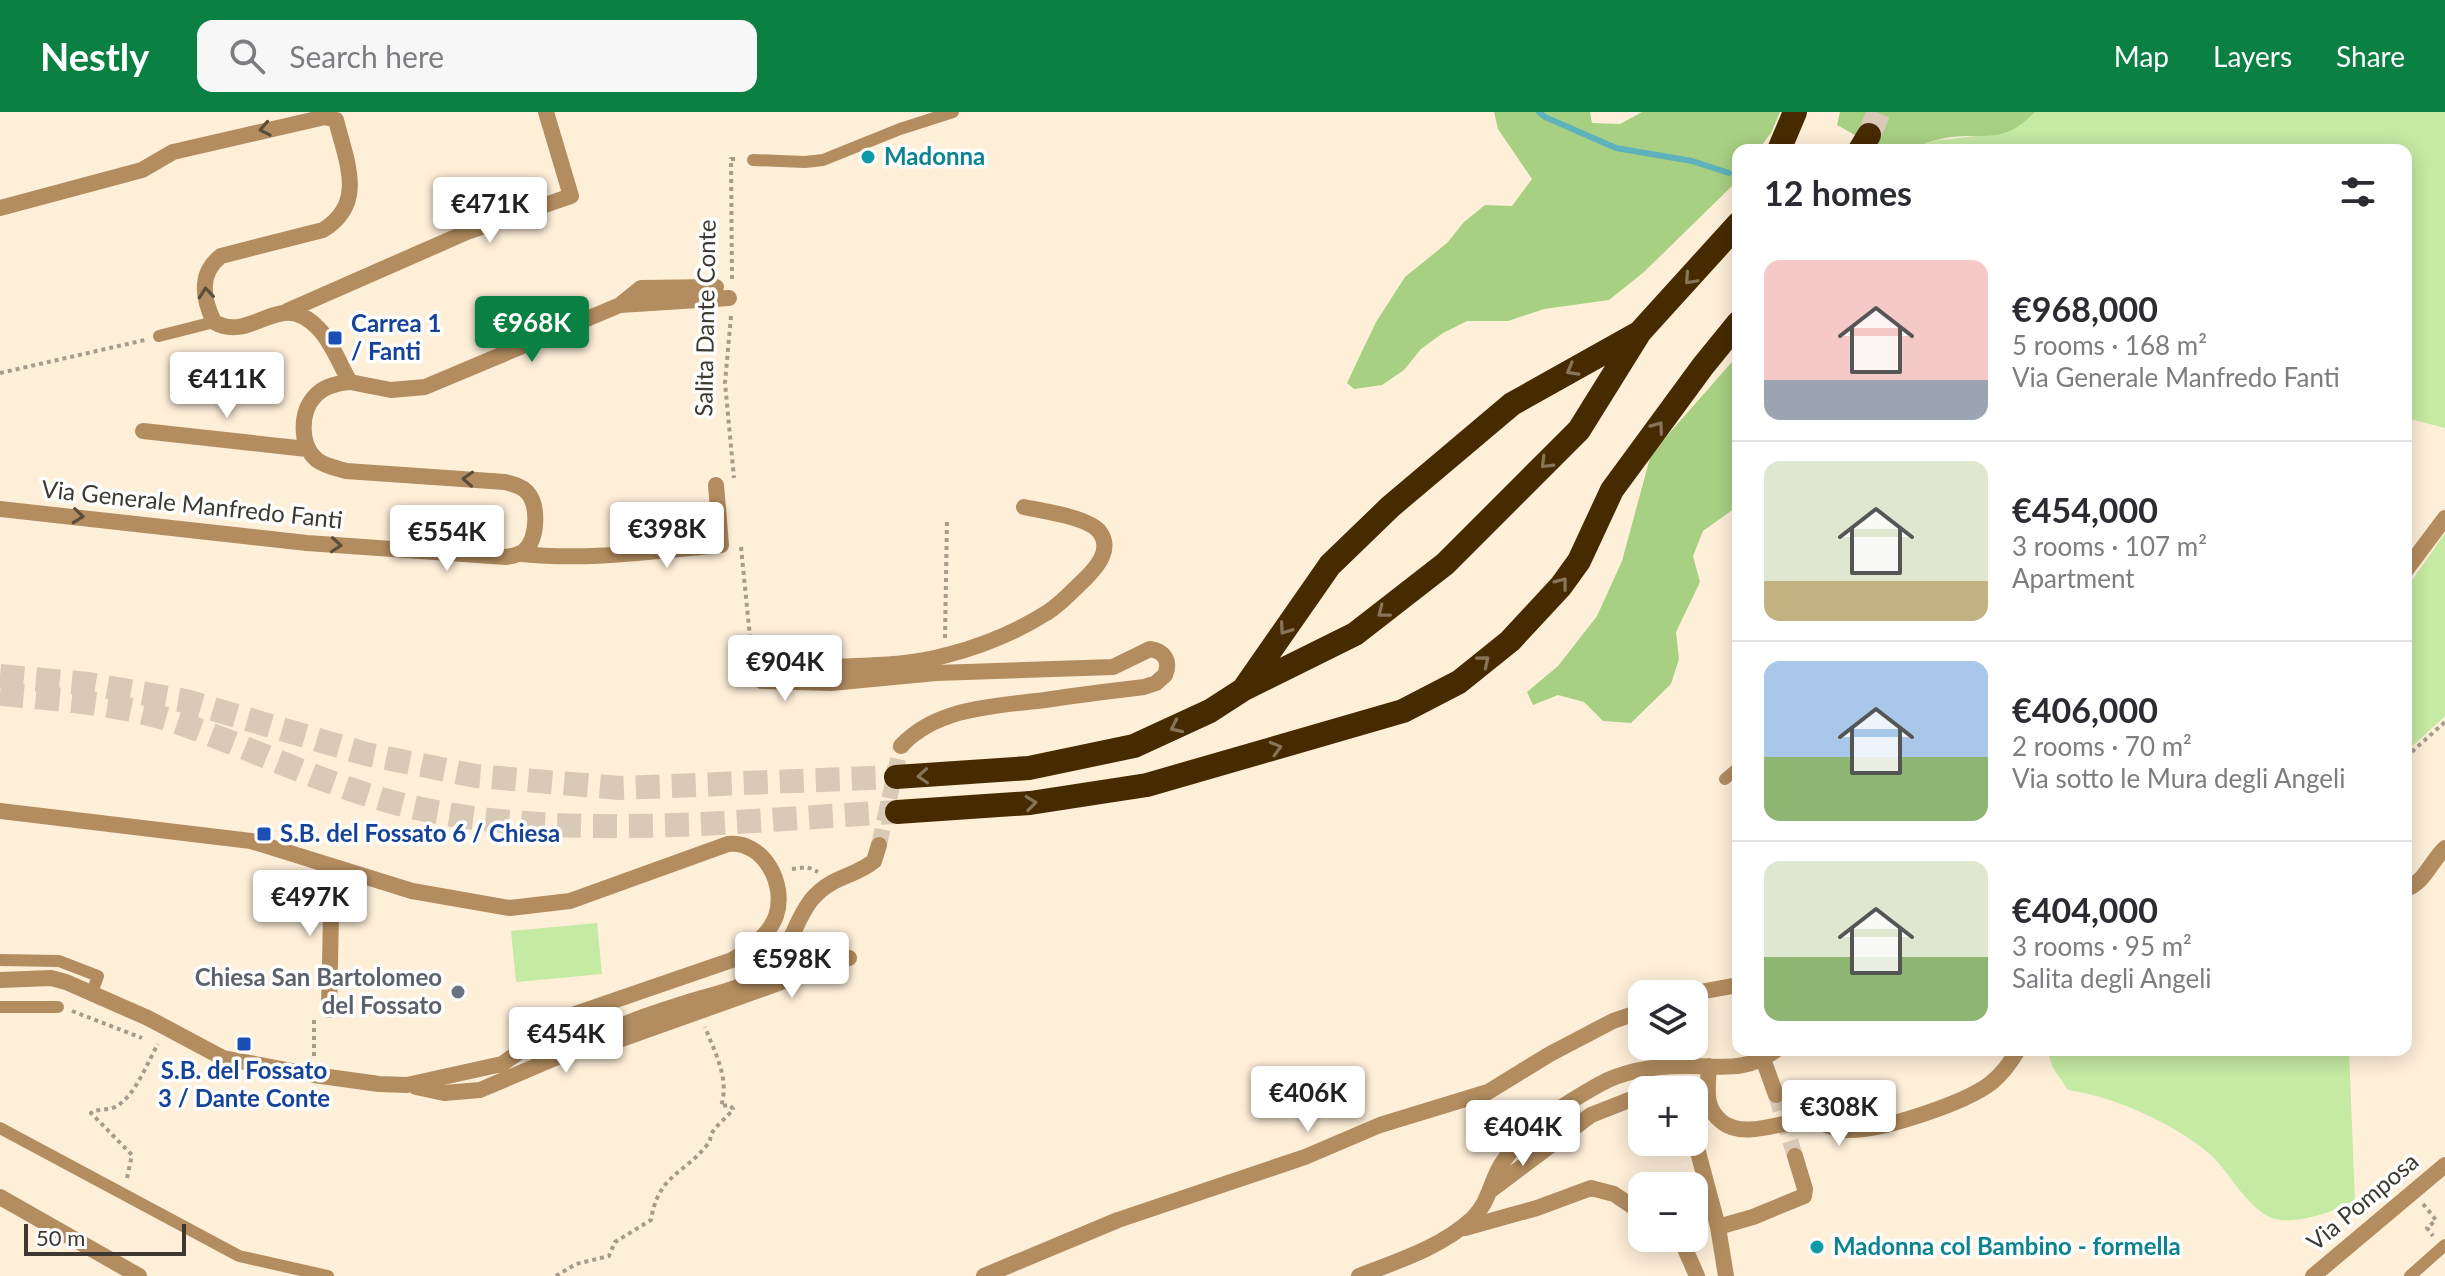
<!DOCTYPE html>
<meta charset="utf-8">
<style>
body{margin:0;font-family:Lato,sans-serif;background:#f7f7f7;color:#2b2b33;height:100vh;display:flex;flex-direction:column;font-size:30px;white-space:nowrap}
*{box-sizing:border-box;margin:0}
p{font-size:26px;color:#7c7c81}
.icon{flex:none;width:44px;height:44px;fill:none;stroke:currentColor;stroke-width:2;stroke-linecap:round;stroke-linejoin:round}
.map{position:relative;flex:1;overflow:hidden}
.drawer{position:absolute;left:1732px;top:32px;width:680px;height:912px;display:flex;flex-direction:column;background:#fff;border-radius:16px;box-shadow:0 4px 20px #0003}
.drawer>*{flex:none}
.tools{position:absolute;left:1628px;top:868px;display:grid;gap:16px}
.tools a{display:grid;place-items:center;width:80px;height:80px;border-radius:16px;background:#fff;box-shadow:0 4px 20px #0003;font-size:40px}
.scale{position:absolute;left:24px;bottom:20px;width:162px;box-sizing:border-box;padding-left:8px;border:4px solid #3e3830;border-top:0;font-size:22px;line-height:28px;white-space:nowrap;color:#3e3830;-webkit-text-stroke:6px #fefefe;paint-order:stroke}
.price{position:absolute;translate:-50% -68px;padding:0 18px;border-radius:8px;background:#fff;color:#222;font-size:26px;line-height:52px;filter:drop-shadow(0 2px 4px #0008)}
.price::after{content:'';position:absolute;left:50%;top:48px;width:24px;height:18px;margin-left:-12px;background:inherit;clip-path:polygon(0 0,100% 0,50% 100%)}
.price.selected{background:#0b8043;color:#fff}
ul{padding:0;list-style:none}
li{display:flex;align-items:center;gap:24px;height:200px;padding:0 32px}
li+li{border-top:2px solid #e1e1e2}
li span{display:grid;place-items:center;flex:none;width:224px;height:160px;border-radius:16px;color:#555}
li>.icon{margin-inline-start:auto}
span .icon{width:96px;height:96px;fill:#fffc;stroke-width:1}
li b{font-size:34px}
h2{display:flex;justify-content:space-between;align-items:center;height:96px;padding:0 32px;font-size:34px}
header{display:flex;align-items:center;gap:48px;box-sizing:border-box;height:112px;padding:0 40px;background:#0b8043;color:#fff}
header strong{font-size:38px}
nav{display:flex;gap:44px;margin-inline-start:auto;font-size:28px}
.search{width:560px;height:72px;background:#f7f7f7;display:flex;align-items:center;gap:20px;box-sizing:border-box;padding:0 28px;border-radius:16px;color:#7c7c81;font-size:30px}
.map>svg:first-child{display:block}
.green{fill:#c5eaa3}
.forest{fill:#a8d083}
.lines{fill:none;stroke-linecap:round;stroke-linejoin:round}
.stream{stroke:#5eb2bc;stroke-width:6}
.street-tunnel{stroke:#d8cab7;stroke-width:16;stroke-dasharray:16 8;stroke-linecap:butt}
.highway-tunnel{stroke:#d8cab7;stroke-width:24;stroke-dasharray:24 12;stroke-linecap:butt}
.path{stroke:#a69b8c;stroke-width:4;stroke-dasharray:4 4;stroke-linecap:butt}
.lane{stroke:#b38d60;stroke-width:12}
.street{stroke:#b38d60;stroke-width:16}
.highway{stroke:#472b00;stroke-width:24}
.oneway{stroke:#5b4d3c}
.oneway2{stroke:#877559}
.culture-dot{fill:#0f9aa8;stroke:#fefefe;stroke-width:3}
.transit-dot{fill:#1a4fb4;stroke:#fefefe;stroke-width:3}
.worship-dot{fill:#6b7280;stroke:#fefefe;stroke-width:3}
.labels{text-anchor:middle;stroke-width:7;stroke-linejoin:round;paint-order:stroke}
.culture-label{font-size:24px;font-weight:bold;fill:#0d838f;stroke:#fefefe;text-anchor:start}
.street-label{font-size:24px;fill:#3e3830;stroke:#fefefe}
.transit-label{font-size:24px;font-weight:bold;fill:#164399;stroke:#fefefe;text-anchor:start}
.worship-label{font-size:24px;font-weight:bold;fill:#5b616d;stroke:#fefefe;text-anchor:end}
</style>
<header>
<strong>Nestly</strong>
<div class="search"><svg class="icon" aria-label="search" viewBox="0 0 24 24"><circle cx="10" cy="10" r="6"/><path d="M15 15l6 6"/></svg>Search here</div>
<nav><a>Map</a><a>Layers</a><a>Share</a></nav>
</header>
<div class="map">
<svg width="2445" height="1164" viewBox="0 0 2445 1164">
<rect width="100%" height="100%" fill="#feefd9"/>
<path class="green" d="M2035,0h410v316l-39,-10v-268h-481v-7c35,-8 83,-3 110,-31z
M2445,421v183l-39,36v-163z
M597,811l5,51 -86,8 -5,-51z
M2047,938h302l6,152c-22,9 -60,24 -83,16 -24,-9 -43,-46 -60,-62 -36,-32 -96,-59 -144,-66l-15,-22z"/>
<path class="forest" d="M1494,0h96l2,11 28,1 22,-12h138l-9,21 -13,17h-20v28l-7,9 -87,85 -35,28 -65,9 -36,12h-41l-24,12 -22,16 -17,21 -22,15 -28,4 -7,-6 29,-61 29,-45 42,-34 17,-21 21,-17 27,1 20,-27 -34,-50z
M1840,0h195c-32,32 -45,21 -84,25 -9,1 -17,4 -26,6l-1,7h-42l-45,-25z
M1738,243v151l-35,25 -10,25 7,26 -24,50 3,27 -8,25 -40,39 -28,-2 -19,-19 -26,-7 -25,10 -6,-13 31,-26 39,-50 25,-55 29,-107z"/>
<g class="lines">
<path class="stream" d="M1539,0l6,5 71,31 76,13 37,12
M1735,257l3,1"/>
<path class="street-tunnel" d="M879,733l22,-99
M1776,983l19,61"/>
<path class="highway-tunnel" d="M1869,23l10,-23
M0,564l89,8 97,17 180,53 110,22 144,12 276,-11
M0,582c58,5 124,10 179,29 84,29 165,72 252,88 153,29 312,9 466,1"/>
<path class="path" d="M732,167l-1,-120h8
M731,204l-6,67 9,95
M0,261l145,-33
M741,435l11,110
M945,526l2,-120
M2406,645l39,-35
M792,757l15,-2 11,5
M72,899l70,27
M314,944v-36
M127,1066l5,-23 -41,-42c8,-5 15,-2 24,-6 20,-10 32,-44 43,-63
M2423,1092l13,16 -9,8 6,8
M556,1164l20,-12 33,-8 6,-14 36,-22c7,-45 32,-45 56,-75 6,-8 1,-4 5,-12 4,-8 15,-15 21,-24l-3,-4 -9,1c9,-27 -6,-53 -16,-79"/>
<path class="lane" d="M753,48l52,2 18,-2 77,-31 53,-17
M159,224l55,-14
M1725,667l13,-11
M0,848l59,1 39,15 -6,17
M0,895h58
M0,1016l239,128 89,20
M2410,1164l35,-31"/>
<path class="street" d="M0,96l142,-38 31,-18 139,-32 13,-3 11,3c10,41 31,83 -13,110l-102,26c-23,18 -18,43 -7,66 39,22 65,-35 104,6 14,14 22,37 32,54 -12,1 -26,4 -35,14 -15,16 -16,49 2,64 8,6 19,8 29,11l159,11c8,2 16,4 22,10 12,13 11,47 -3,59 -5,4 -12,5 -18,6l-199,-14 -307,-34
M620,193l109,-7
M287,199l180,-79 104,-36 -25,-84
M350,270l41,8 34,-3 195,-82 21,-17 75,-1
M143,319l164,18
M522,442c66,7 133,-3 199,-9l-5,-60
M2406,458l39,-52
M753,563l9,6 69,2
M901,634c36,-39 95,-40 144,-46 33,-5 66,-9 99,-13l12,-4 9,-8c6,-14 -1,-24 -15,-26l-37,18 -177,6 -105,10 -3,-5 1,-7 8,-4c37,-2 75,-2 110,-12 35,-9 71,-24 101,-43 14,-9 25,-22 37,-33 12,-12 28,-30 14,-48 -12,-14 -57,-20 -75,-24
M0,699l251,30 161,50 98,17 60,-7 158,-57c35,-4 59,40 48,72 -7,20 -27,34 -44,44l-160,55 -70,49 -95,21 -28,-1 -65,-9 -91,-17 -75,-40 -82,-36 -15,-4 -51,2
M2406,777c20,-8 24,-27 39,-41
M1689,882l49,-9
M329,898l3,-144
M589,929c33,-18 68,-29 103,-40 23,-7 49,-12 69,-26 32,-22 30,-50 51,-76 21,-24 41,-21 62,-38l5,-16
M1763,947l13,36
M1709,954c-1,22 -6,41 13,56 20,16 54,2 77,-1 21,-2 30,8 48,9 32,2 118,-27 144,-47 11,-9 20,-21 27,-33
M416,975l28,6 36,-3 94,-40 42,-9 233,-83
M1658,978l10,-3 9,3
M1694,1025l24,90 8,49
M1491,1078l100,-75 51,-20
M0,1085l139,79
M1718,1115l35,-10 51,-21 1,-7 -10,-33
M1465,1116l72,-20 54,-20 23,6 28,19
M1677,1126l5,4 15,34
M984,1164l134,-56 187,-63 75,-32 108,-33 62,-38 63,-33 29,-10
M1359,1164c39,-15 83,-29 114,-58 16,-16 17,-35 28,-53 21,-35 65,-62 99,-81 24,-13 55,-18 83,-18 37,-1 60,8 93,-16
M2313,1164l132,-111"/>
<path class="highway" d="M1779,38l16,-38
M1860,38l9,-15
M1245,575l85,-122 60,-58 122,-103 125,-70
M896,665l133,-9 105,-22 76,-35 34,-22 111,-55 90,-70 134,-134 61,-98 98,-108
M897,700l133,-9 117,-18 256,-74 56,-29 51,-41 51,-55 18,-25 33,-71 91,-124 35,-43"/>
</g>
<defs><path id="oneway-chevron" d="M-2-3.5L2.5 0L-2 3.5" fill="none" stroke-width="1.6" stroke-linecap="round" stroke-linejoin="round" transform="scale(2)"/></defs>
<g class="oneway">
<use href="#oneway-chevron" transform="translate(265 17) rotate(169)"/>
<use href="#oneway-chevron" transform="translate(206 181) rotate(-95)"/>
<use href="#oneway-chevron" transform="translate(468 367) rotate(-177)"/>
<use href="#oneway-chevron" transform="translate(78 404) rotate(6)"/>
<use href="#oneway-chevron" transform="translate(336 433) rotate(4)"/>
</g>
<g class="oneway2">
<use href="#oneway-chevron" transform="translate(1690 167) rotate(132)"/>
<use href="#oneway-chevron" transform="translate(1572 258) rotate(151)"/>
<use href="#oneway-chevron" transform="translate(1658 315) rotate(-54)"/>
<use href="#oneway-chevron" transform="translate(1546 351) rotate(135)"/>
<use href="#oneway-chevron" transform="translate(1562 471) rotate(-52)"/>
<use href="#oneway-chevron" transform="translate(1383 500) rotate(142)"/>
<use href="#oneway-chevron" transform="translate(1285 517) rotate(125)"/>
<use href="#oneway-chevron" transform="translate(1484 549) rotate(-39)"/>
<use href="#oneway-chevron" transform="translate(1176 615) rotate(155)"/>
<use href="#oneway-chevron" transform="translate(1276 636) rotate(-16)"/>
<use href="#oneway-chevron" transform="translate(923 664) rotate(176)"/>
<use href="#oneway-chevron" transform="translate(1031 691) rotate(-7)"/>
</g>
<g class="culture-dot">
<circle cx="868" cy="45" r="8"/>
<circle cx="1817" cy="1135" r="8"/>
</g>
<g class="transit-dot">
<rect x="327" y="218" width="16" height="16" rx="4"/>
<rect x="256" y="714" width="16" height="16" rx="4"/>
<rect x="236" y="924" width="16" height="16" rx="4"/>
</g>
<circle class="worship-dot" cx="458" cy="880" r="8"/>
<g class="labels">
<g class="culture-label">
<text x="884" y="53">Madonna</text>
<text x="1833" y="1143">Madonna col Bambino - formella</text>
</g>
<g class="street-label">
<text transform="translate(706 206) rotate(-89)" y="8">Salita Dante Conte</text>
<text transform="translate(192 393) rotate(6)" y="8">Via Generale Manfredo Fanti</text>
<text transform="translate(2363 1090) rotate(-40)" y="8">Via Pomposa</text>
</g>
<g class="transit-label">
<text x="351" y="220">Carrea 1<tspan x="351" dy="28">/ Fanti</tspan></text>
<text x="280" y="730">S.B. del Fossato 6 / Chiesa</text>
<text x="244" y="967" text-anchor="middle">S.B. del Fossato<tspan x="244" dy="28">3 / Dante Conte</tspan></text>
</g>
<g class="worship-label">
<text x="442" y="874">Chiesa San Bartolomeo<tspan x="442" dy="28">del Fossato</tspan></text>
</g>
</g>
</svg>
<div class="tools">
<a><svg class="icon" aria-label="layers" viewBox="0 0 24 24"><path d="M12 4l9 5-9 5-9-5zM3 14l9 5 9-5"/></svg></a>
<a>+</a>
<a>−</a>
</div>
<div class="scale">50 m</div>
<b class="price" style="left:490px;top:133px">€471K</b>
<b class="price selected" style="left:532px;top:252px">€968K</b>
<b class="price" style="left:227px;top:308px">€411K</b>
<b class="price" style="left:667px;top:458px">€398K</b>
<b class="price" style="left:447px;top:461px">€554K</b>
<b class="price" style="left:785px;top:591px">€904K</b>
<b class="price" style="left:310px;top:826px">€497K</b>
<b class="price" style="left:792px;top:888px">€598K</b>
<b class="price" style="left:566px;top:963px">€454K</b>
<b class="price" style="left:1308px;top:1022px">€406K</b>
<b class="price" style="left:1839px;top:1036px">€308K</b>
<b class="price" style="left:1523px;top:1056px">€404K</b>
<section class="drawer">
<h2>12 homes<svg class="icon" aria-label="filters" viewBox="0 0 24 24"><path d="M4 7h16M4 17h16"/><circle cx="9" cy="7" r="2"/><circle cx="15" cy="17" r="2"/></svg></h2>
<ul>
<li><span style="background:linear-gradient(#f6c9c9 75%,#9aa5b1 0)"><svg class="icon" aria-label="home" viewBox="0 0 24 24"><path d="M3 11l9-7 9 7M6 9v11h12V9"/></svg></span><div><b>€968,000</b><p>5 rooms · 168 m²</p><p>Via Generale Manfredo Fanti</p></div></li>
<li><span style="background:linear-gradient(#dfe7d0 75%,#c2b280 0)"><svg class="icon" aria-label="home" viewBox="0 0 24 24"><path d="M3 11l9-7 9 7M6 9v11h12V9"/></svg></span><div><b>€454,000</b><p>3 rooms · 107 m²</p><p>Apartment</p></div></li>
<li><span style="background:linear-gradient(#a9c7e8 60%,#8fb573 0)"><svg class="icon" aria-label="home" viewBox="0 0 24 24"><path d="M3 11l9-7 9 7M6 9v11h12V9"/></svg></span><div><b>€406,000</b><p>2 rooms · 70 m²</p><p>Via sotto le Mura degli Angeli</p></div></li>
<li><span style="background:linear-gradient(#dfe7d0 60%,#8fb573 0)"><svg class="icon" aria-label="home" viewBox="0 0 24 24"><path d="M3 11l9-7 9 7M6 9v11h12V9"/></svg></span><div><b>€404,000</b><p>3 rooms · 95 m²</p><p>Salita degli Angeli</p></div></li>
</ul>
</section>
</div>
